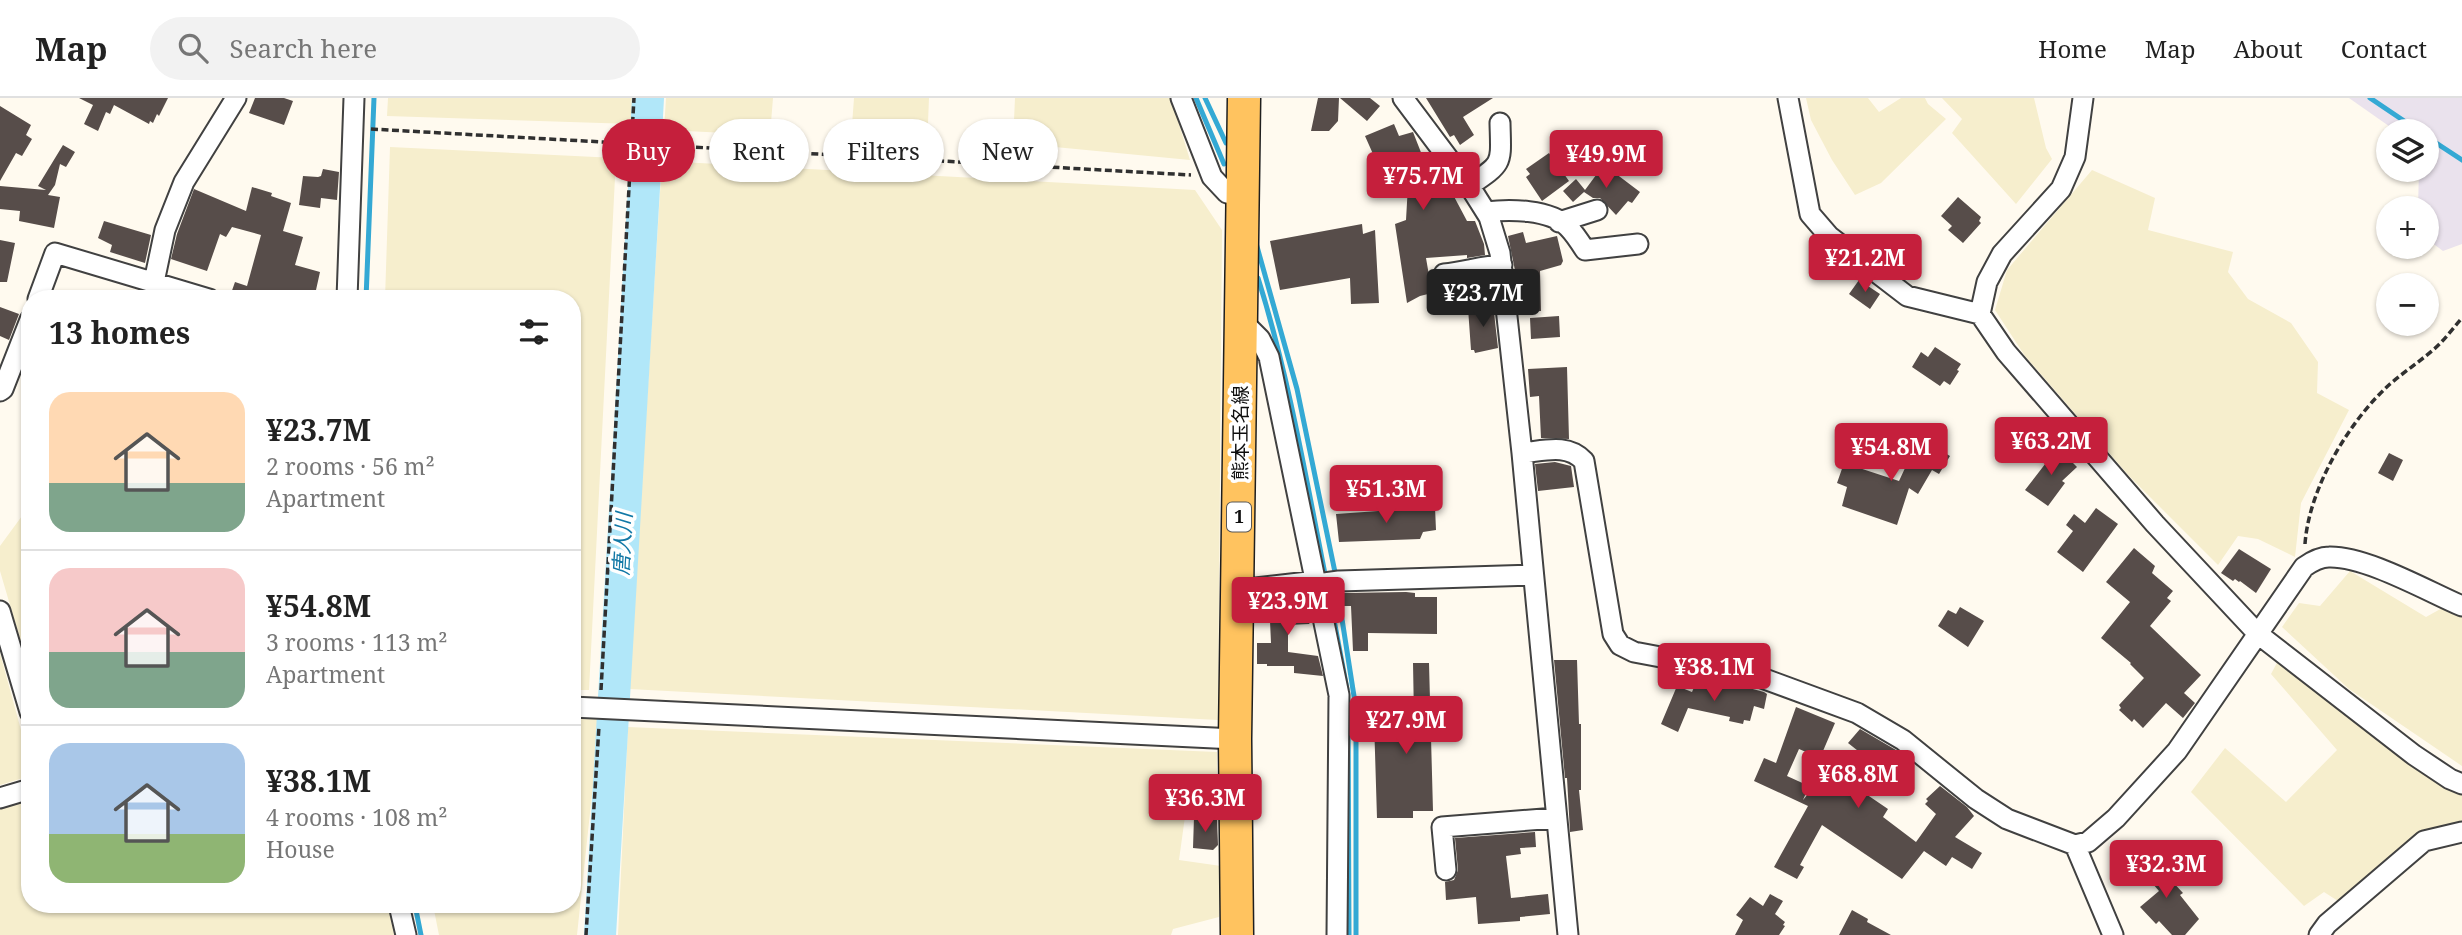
<!DOCTYPE html>
<meta charset="utf-8">
<style>
body{margin:0;font-family:"Noto Serif","Noto Sans JP",serif;background:#f2f2f2;color:#222;height:100vh;display:flex;flex-direction:column;font-size:26px;white-space:nowrap}
*{box-sizing:border-box;margin:0}
p{font-size:23px;color:#767676}
.icon{flex:none;width:38px;height:38px;fill:none;stroke:currentColor;stroke-width:2;stroke-linecap:round;stroke-linejoin:round}
.map{position:relative;flex:1;overflow:hidden}
.details{position:absolute;left:21px;top:192px;width:560px;height:623px;display:flex;flex-direction:column;background:#fff;border-radius:28px;box-shadow:0 2px 5px #0004}
.details>*{flex:none}
.banner{position:absolute;left:602px;top:21px;width:665px;height:63px;display:flex;gap:14px}
.buttons{position:absolute;left:2376px;top:21px;display:grid;gap:14px}
.buttons a{display:grid;place-items:center;width:63px;height:63px;border-radius:50%;background:#fff;box-shadow:0 2px 5px #0004;font-size:35px}
.price{position:absolute;translate:-50% -60px;padding:0 16px;border-radius:7px;background:#c51f3c;color:#fff;font-size:23px;line-height:46px;filter:drop-shadow(0 2px 4px #0008)}
.price::after{content:'';position:absolute;left:50%;top:42px;width:21px;height:16px;margin-left:-10px;background:inherit;clip-path:polygon(0 0,100% 0,50% 100%)}
.price.selected{background:#222;color:#fff}
ul{padding:0;list-style:none}
li{display:flex;align-items:center;gap:21px;height:175px;padding:0 28px}
li+li{border-top:2px solid #e0e0e0}
li span{display:grid;place-items:center;flex:none;width:196px;height:140px;border-radius:21px;color:#555}
li>.icon{margin-inline-start:auto}
span .icon{width:84px;height:84px;fill:#fffc;stroke-width:1}
li b{font-size:30px}
h2{display:flex;justify-content:space-between;align-items:center;height:84px;padding:0 28px;font-size:30px}
.tag{padding:0 24px;border-radius:32px;background:#fff;box-shadow:0 2px 5px #0004;font-size:24px;line-height:63px}
.tag.selected{background:#c51f3c;color:#fff}
header{display:flex;align-items:center;gap:42px;box-sizing:border-box;height:98px;padding:0 35px;background:#fff;border-bottom:2px solid #e0e0e0}
header strong{font-size:33px}
nav{display:flex;gap:38px;margin-inline-start:auto;font-size:24px}
.search{width:490px;height:63px;background:#f2f2f2;display:flex;align-items:center;gap:18px;box-sizing:border-box;padding:0 24px;border-radius:38px;color:#767676;font-size:26px}
.map>svg:first-child{display:block}
.industrial{fill:#eae2ed}
.farmland{fill:#f6eecd}
.lines{fill:none;stroke-linecap:round;stroke-linejoin:round}
.stream{stroke:#34a9d4;stroke-width:5}
.river{stroke:#b1e7f9;stroke-width:32}
.building{fill:#574d4a}
.minor-casing{stroke:#414141;stroke-width:23}
.primary-casing{stroke:#1f1f1f;stroke-width:35}
.path{stroke:#303030;stroke-width:3.5;stroke-dasharray:7 3.5;stroke-linecap:butt}
.minor{stroke:#fff;stroke-width:19}
.primary{stroke:#ffc35f;stroke-width:32}
.labels{text-anchor:middle;stroke-width:7;stroke-linejoin:round;paint-order:stroke}
.shield{fill:#fff;stroke:#565656;stroke-width:2}
.shield-label{font-size:18px;font-weight:bold;fill:#0e0e0e}
.street-label{font-size:19px;fill:#0e0e0e;stroke:#fff}
.water-label{font-size:21px;font-style:italic;fill:#1178a6;stroke:#fff}
</style>
<header>
<strong>Map</strong>
<div class="search"><svg class="icon" aria-label="search" viewBox="0 0 24 24"><circle cx="10" cy="10" r="6"/><path d="M15 15l6 6"/></svg>Search here</div>
<nav><a>Home</a><a>Map</a><a>About</a><a>Contact</a></nav>
</header>
<div class="map">
<svg width="2462" height="837" viewBox="0 0 2462 837">
<rect width="100%" height="100%" fill="#fffaef"/>
<path class="industrial" d="M2349,0h113v146l-19,7 -16,-12v-31h-9l1,-38h8v-39h-31z"/>
<path class="farmland" d="M388,0h245l-1,26 -245,-8z
M666,0h107l-3,37 -106,-5z
M854,0h75l-2,49 -76,-8z
M1015,0h156l19,62 -177,-17z
M1806,0h62l11,14 22,-14h24l3,6 18,15 -65,64 -26,12 -23,-35 -21,-40z
M1942,0h92l12,50 6,11 -36,45 -64,-71 10,-14z
M390,49l226,11 -27,532h-17v-391h-187z
M662,63l533,29 27,40 -4,490 -589,-31z
M2092,72l63,28 -7,32 85,22 -5,20 20,27 43,24 27,39 -1,31 32,17 -48,93 -6,54 -37,-18 -20,-3 -20,29 -89,-89 -104,-120 -30,-46 12,-40z
M30,407v168l-30,-102v-25z
M2350,473l76,46 18,-10 18,9v150l-113,-77 -67,-62 17,-24 21,3z
M0,555l30,110v13l-30,9z
M2279,561l183,132v34l-40,9 -84,67 -14,-9 -20,14 -113,-114 34,-44 61,54 51,-52 -66,-76z
M572,620l28,1 -23,216h-138l-6,-30h139z
M628,629l589,25v55l-30,-5 -8,58 42,6 -2,51 -46,12 -2,6h-553z
M30,702v105h358l6,30h-394v-126z"/>
<g class="lines">
<path class="stream" d="M1196,0l28,66
M1205,0l21,45
M2370,0l49,33
M2427,39l35,23
M1256,145l41,146 39,188
M1258,180c31,99 48,200 68,301
M366,201l8,-201
M1337,489l19,122v226
M1328,490l19,101
M1348,604l1,233
M415,807l6,30"/>
<path class="river" d="M646,36l2,-36
M600,837l46,-781"/>
</g>
<path class="building" d="M79,0h89l-9,18 -2,-2 -4,9 -3,-2 -1,3 -35,-19 -4,9 -4,-2 -8,19 -14,-7 9,-19z
M255,0h29l9,3 -9,24 -35,-12z
M1318,0h21l-1,23 -9,10h-18z
M1340,0h30l10,8 -13,15z
M1426,0h67l-30,19 11,18 -14,10 -6,-10 -4,2z
M0,8l31,19 -5,10 6,4 -10,17 -6,-3 -16,28z
M1394,26l5,12 14,-4 18,46 10,-6 26,49h8l9,23 1,11 -18,3v-3l-41,3 6,35 -12,3 -13,7 -12,-79 11,-4 2,-35 -15,4 -14,-37 -6,2 -8,-18z
M63,47l12,7 -9,15 -6,-3 -5,21 -7,10 12,2 -6,31 -35,-7 1,-10 -20,-2v-23l46,4 -8,-4z
M1549,55l20,28 -27,20 -16,-24 4,-3 -4,-5z
M1602,69l3,2 2,-2 33,25 -8,11 -4,-2 -12,14 -16,-17h-7l-9,-6 -11,10 -10,-11 13,-12 9,11z
M323,71l16,3 -2,28 -16,-2 -1,10 -21,-3 4,-29 15,1 3,-1z
M252,89l20,6 -1,3 20,7 -8,28 20,6 -8,28 25,7 -6,27h-85l6,-17 12,4 14,-51 -29,-8 -6,10 -6,-3 -13,37 -36,-12 6,-25 17,-45 52,22z
M1958,99l23,20 -2,4 2,2 -18,20 -15,-13 4,-4 -11,-10z
M104,123l47,14 -6,28 -35,-11 2,-7 -14,-7z
M1362,126l1,10 12,-4 4,73 -28,1 -1,-26 -70,12 -10,-49z
M1523,134l3,11 31,-7 6,25 -2,4 -21,6 1,40 -22,1 -3,-22h3l-11,-54z
M0,142l15,3 -8,39h-7z
M1859,182l21,14 -10,15 -21,-15z
M1493,206l5,44 -23,5 -1,-3h-3l-3,-42z
M0,209l19,7 -10,26 -9,-4z
M1559,218l1,21 -29,2 -1,-21z
M1935,249l26,17 -4,6 2,1 -9,14 -6,-4 -4,5 -28,-19 9,-15 7,5z
M1567,269l2,72 -28,-1 -2,-42 -9,1 -2,-28z
M1925,338l20,12 -2,4 7,4 -11,18 -7,-4 -14,24 -9,-6 -12,37 -55,-19 5,-19 -10,-4 7,-20 55,18 20,-43 3,2z
M2057,349l20,20 -15,14 3,2 -17,23 -23,-16 24,-31 -2,-2z
M2389,355l14,7 -10,21 -15,-8z
M1555,364l16,4 3,21 -36,4 -3,-27z
M1435,409l1,23 -13,2 -3,7 -81,3 -3,-28z
M2096,410l22,16 -35,48 -26,-20 16,-21 -7,-6 8,-11 11,9z
M2134,450l21,18 -3,7 21,18 -6,7 4,3 -21,25 51,49 -17,18 11,10 -12,15 -17,-15 -23,25 -9,-9 -2,3 -13,-12 2,-2 -2,-3 25,-27 -14,-14 1,-1 -30,-25 29,-36 -24,-20z
M2239,451l32,20 -15,24 -16,-12 -1,1 -4,-3 -2,2 -12,-8z
M1406,494l9,1v4h22v37l-69,-1v18h-15l-2,-45h-7v-13z
M1306,497l5,26 -2,3 -21,1v27l30,4 5,20 -29,-3v-7h-27v-2h-10v-21h14l-2,-44z
M1960,509l24,14 -16,26 -30,-21 10,-16 8,4z
M1554,562h23l2,64h2v66h-2l4,40 -13,2 -3,-54h-2z
M1413,565h16l4,148h-20v7h-36l-3,-98 40,-2z
M1698,580l17,7 1,-3 17,4 1,-2 30,8 3,2 -3,15 -10,-3 -4,15 -6,-1 -1,4 -14,-3 1,-4 -42,-9 -10,24 -17,-8 16,-38 15,6z
M1796,609l39,16 -15,35 -21,-9 -12,27 22,10 -6,14 10,-12 4,3 16,-25 34,21 -4,5 25,17 -5,8 33,25 20,-28 -11,-10 3,-3 -2,-2 14,-13 27,21 7,9 -19,21 27,16 -10,16 -20,-12 -6,9 -22,-15 -22,28 -80,-54 -22,40 4,2 -7,12 -23,-12 34,-61 -54,-25 10,-23 12,5z
M1860,631l36,21 -15,19 -33,-26z
M1194,719l23,2 1,26 -5,5 -20,-2z
M1535,734l1,15 -16,1 1,6 -15,2 5,42 37,-4 2,20 -30,3v4l-42,3 -2,-27 -30,3 -1,-18 9,-2 4,-10 -3,-32z
M2144,753l39,42 -3,2 19,24 -14,16h-13l-13,-14 -3,3 -16,-17 19,-16 -26,-30z
M1770,796l13,7 -8,13 10,8 -2,3 2,1 -6,9h-44l8,-15 -7,-5 14,-18 13,9z
M1852,812l16,9 -1,3 24,13h-52z"/>
<g class="lines">
<g class="minor-casing">
<path id="minor" d="M1181,0l31,79 15,16 15,2
M1403,0l69,92 17,27 11,36 22,200 46,482
M1788,0l22,116 19,22 78,60 73,18 26,38 149,172 103,110 156,121 36,24 12,5
M1469,88c35,-24 32,-21 31,-63
M1486,114c23,-3 64,-3 82,15 6,6 12,15 17,23l53,-6
M1559,124l38,-12
M1444,176c21,-2 38,-8 58,-9
M154,184l11,-52 19,-48 52,-84
M38,201l17,-46 154,46
M347,201l7,-201
M1980,216l7,-32 15,-28 59,-65 14,-32 8,-59
M1240,221l20,20 9,18 70,338 -2,240
M0,293l3,-2 27,-69
M1522,355c22,-2 45,-10 62,8l29,173 7,11 14,7 117,22 106,39 46,27 73,59 31,20 68,26 13,-3 28,-24 61,-67 127,-184c7,-5 15,-10 25,-10 37,-1 98,34 133,49
M1317,486l22,-3 194,-6
M1238,492l79,-9
M0,513l30,101
M572,609l663,32
M0,700l30,-9
M2075,747l38,90
M1446,772l-4,-43 114,-9
M399,807l7,30
M2319,837l8,-11 97,-83 38,-9"/>
</g>
<g class="primary-casing">
<path id="primary" d="M1237,837l-2,-196 9,-641"/>
</g>
<path class="path" d="M371,31l820,46
M2305,446c4,-56 44,-123 85,-160 14,-12 29,-22 43,-34 11,-9 20,-22 29,-32
M601,592l33,-592
M586,837l13,-209"/>
<use href="#minor" class="minor"/>
<use href="#primary" class="primary"/>
</g>
<g class="labels">
<rect class="shield" x="1227" y="404.5" width="24" height="29" rx="5"/>
<g class="shield-label">
<text x="1239" y="425">1</text>
</g>
<g class="street-label">
<text transform="translate(1240 335) rotate(-90)" y="7">熊本玉名線</text>
</g>
<g class="water-label">
<text transform="translate(623 446) rotate(-87)" y="7">唐人川</text>
</g>
</g>
</svg>
<div class="buttons">
<a><svg class="icon" aria-label="layers" viewBox="0 0 24 24"><path d="M12 4l9 5-9 5-9-5zM3 14l9 5 9-5"/></svg></a>
<a>+</a>
<a>−</a>
</div>
<b class="price" style="left:1606px;top:92px">¥49.9M</b>
<b class="price" style="left:1423px;top:114px">¥75.7M</b>
<b class="price" style="left:1865px;top:196px">¥21.2M</b>
<b class="price selected" style="left:1483px;top:231px">¥23.7M</b>
<b class="price" style="left:2051px;top:379px">¥63.2M</b>
<b class="price" style="left:1891px;top:385px">¥54.8M</b>
<b class="price" style="left:1386px;top:427px">¥51.3M</b>
<b class="price" style="left:1288px;top:539px">¥23.9M</b>
<b class="price" style="left:1714px;top:605px">¥38.1M</b>
<b class="price" style="left:1406px;top:658px">¥27.9M</b>
<b class="price" style="left:1858px;top:712px">¥68.8M</b>
<b class="price" style="left:1205px;top:736px">¥36.3M</b>
<b class="price" style="left:2166px;top:802px">¥32.3M</b>
<div class="banner">
<a class="tag selected">Buy</a>
<a class="tag">Rent</a>
<a class="tag">Filters</a>
<a class="tag">New</a>
</div>
<section class="details">
<h2>13 homes<svg class="icon" aria-label="filters" viewBox="0 0 24 24"><path d="M4 7h16M4 17h16"/><circle cx="9" cy="7" r="2"/><circle cx="15" cy="17" r="2"/></svg></h2>
<ul>
<li><span style="background:linear-gradient(#ffd9b3 65%,#7fa58c 0)"><svg class="icon" aria-label="home" viewBox="0 0 24 24"><path d="M3 11l9-7 9 7M6 9v11h12V9"/></svg></span><div><b>¥23.7M</b><p>2 rooms · 56 m²</p><p>Apartment</p></div></li>
<li><span style="background:linear-gradient(#f6c9c9 60%,#7fa58c 0)"><svg class="icon" aria-label="home" viewBox="0 0 24 24"><path d="M3 11l9-7 9 7M6 9v11h12V9"/></svg></span><div><b>¥54.8M</b><p>3 rooms · 113 m²</p><p>Apartment</p></div></li>
<li><span style="background:linear-gradient(#a9c7e8 65%,#8fb573 0)"><svg class="icon" aria-label="home" viewBox="0 0 24 24"><path d="M3 11l9-7 9 7M6 9v11h12V9"/></svg></span><div><b>¥38.1M</b><p>4 rooms · 108 m²</p><p>House</p></div></li>
</ul>
</section>
</div>
